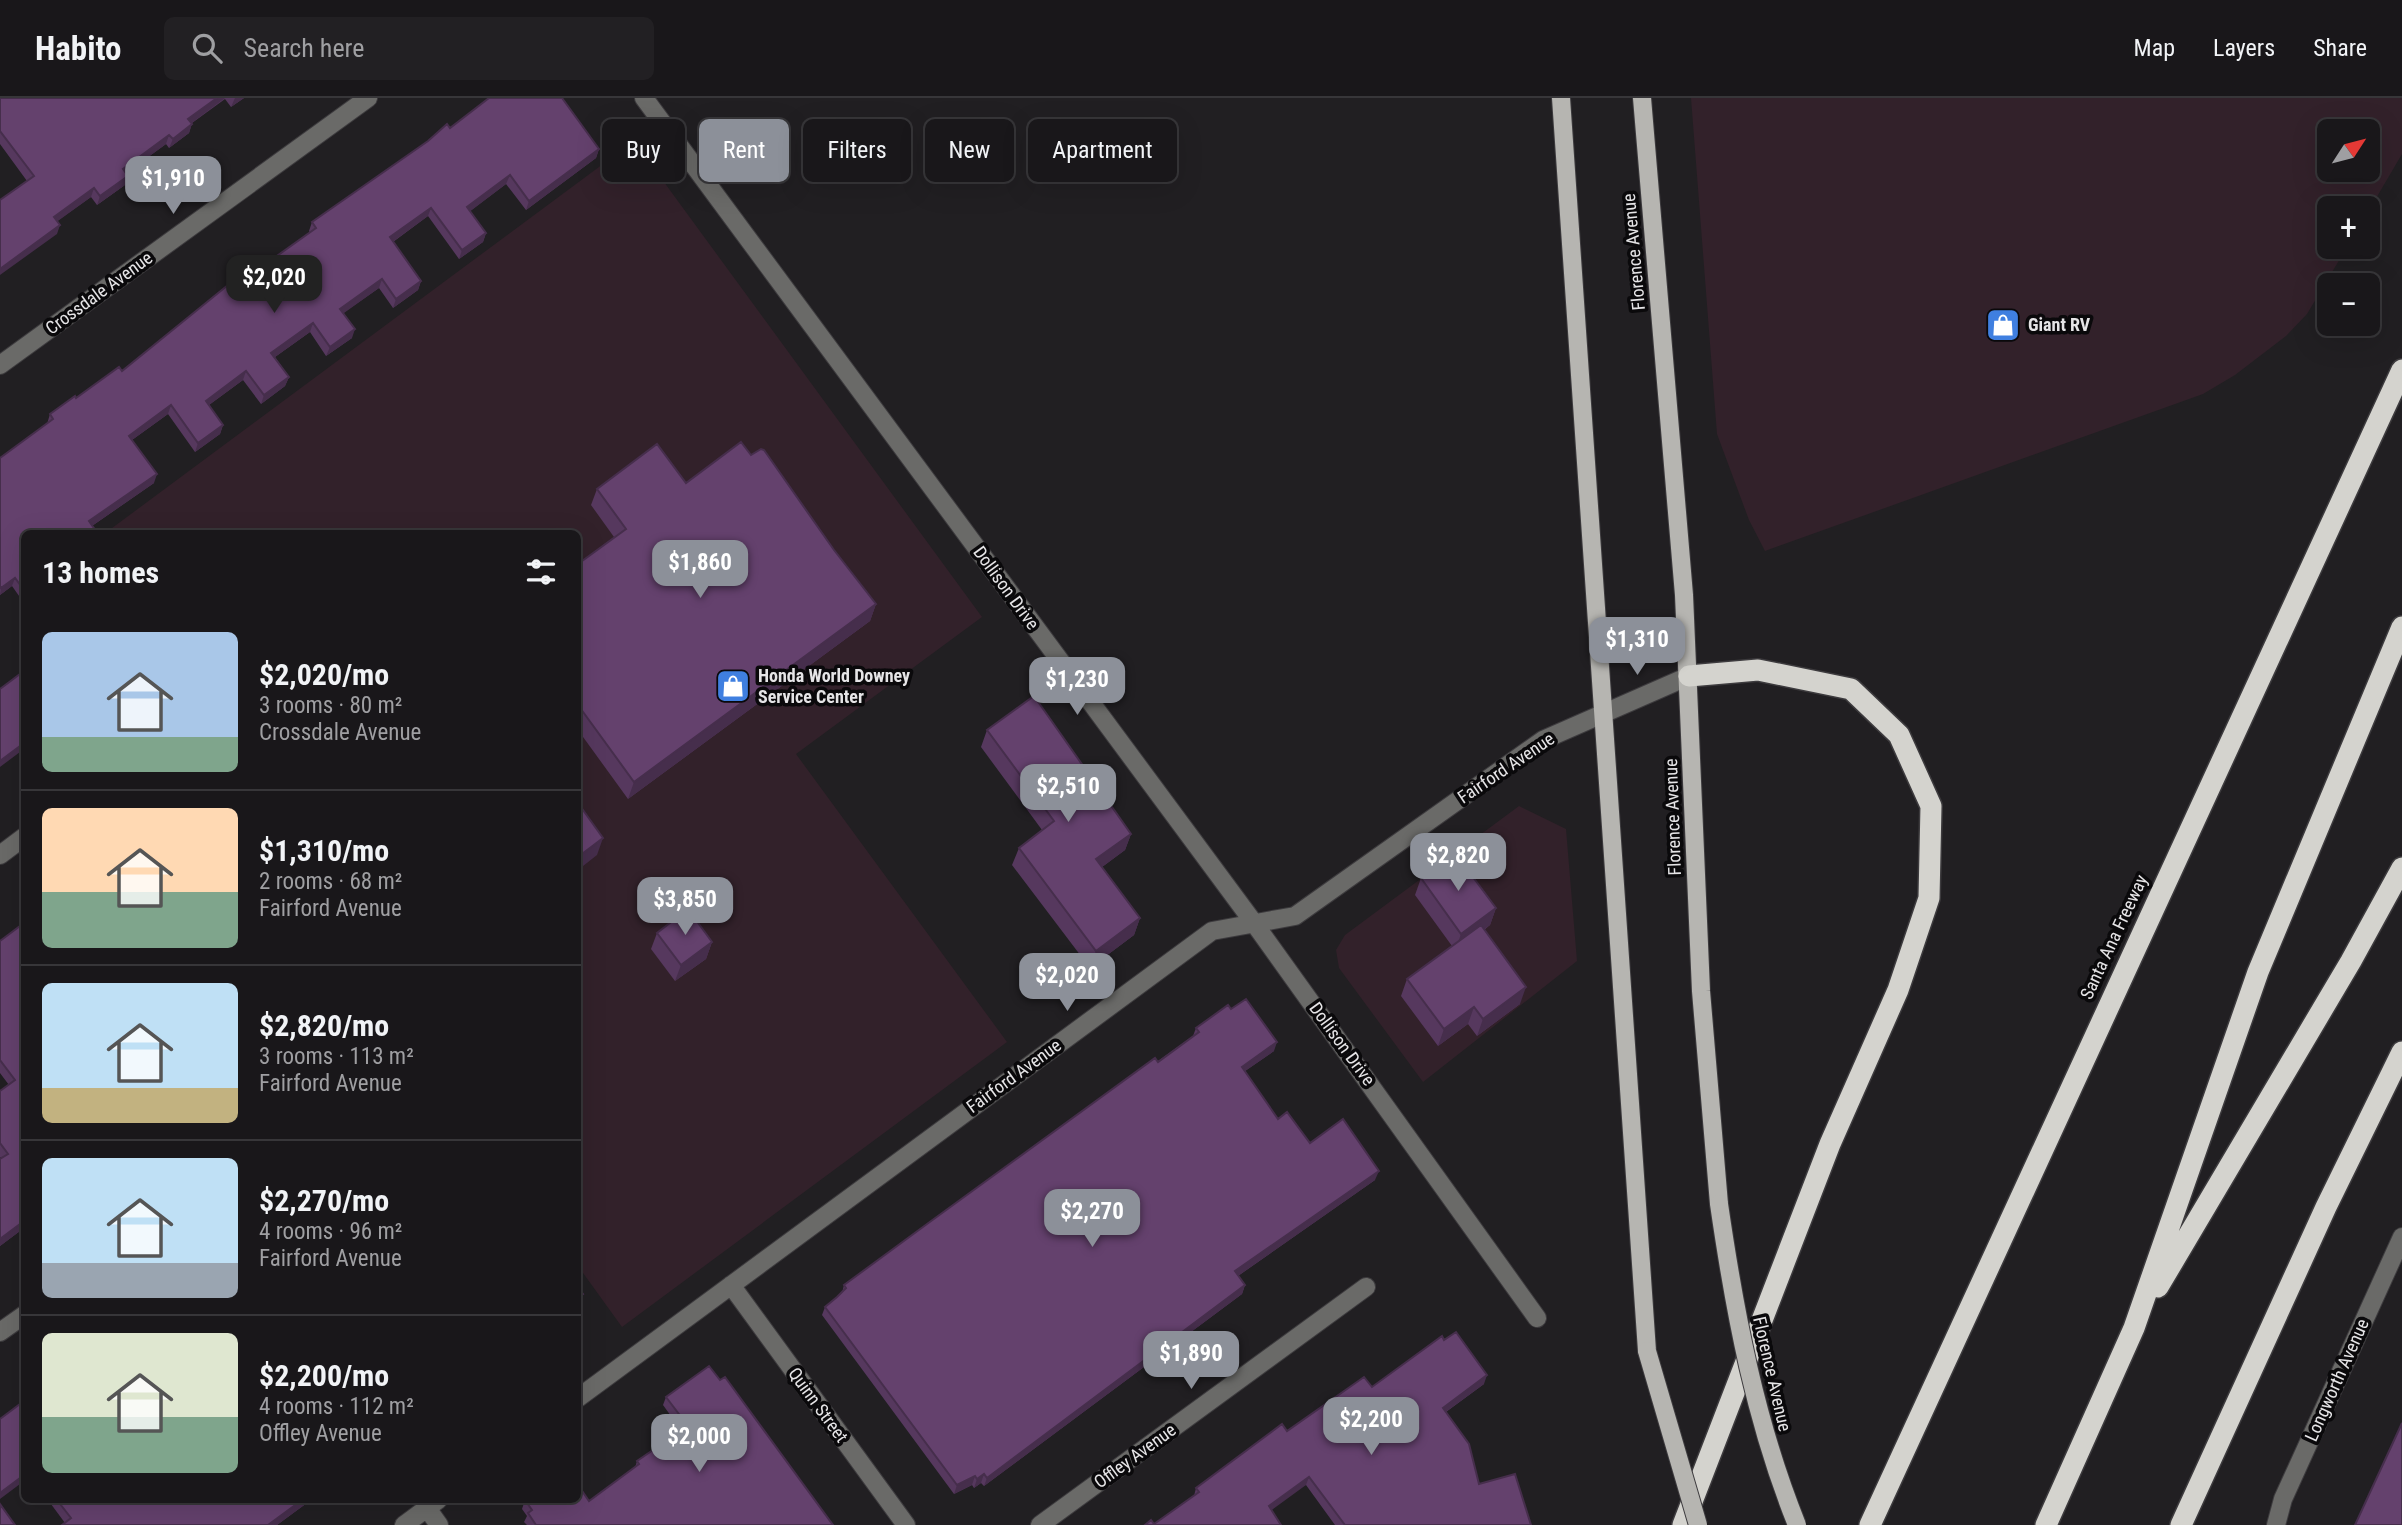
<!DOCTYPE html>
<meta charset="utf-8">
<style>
body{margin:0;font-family:"Roboto Condensed",sans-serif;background:#222023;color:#f1f3f6;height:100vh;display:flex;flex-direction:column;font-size:26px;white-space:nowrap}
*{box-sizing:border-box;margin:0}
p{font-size:23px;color:#9f9fa2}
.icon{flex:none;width:38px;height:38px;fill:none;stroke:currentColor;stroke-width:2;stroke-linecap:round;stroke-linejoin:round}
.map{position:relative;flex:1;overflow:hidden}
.sheet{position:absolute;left:21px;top:432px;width:560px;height:973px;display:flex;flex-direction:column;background:#19171a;border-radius:10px;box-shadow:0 7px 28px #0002,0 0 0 2px #373639}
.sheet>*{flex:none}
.hud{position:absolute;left:602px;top:21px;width:665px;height:63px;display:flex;gap:14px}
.needle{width:46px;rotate:54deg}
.buttons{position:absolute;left:2317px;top:21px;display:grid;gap:14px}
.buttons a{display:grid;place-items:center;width:63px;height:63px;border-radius:10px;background:#19171a;box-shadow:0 7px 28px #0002,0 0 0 2px #373639;font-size:35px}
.price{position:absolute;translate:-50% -60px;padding:0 16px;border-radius:14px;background:#8c9099;color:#fff;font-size:23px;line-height:46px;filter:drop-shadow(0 2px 4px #0008)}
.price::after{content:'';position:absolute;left:50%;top:42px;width:21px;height:16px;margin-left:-10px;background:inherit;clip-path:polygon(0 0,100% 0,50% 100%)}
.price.current{background:#222;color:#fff}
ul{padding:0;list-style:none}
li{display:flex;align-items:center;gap:21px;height:175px;padding:0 21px}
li+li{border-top:2px solid #373639}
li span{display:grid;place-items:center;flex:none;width:196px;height:140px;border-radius:10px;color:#555}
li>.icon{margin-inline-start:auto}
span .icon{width:84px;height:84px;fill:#fffc;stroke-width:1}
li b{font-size:30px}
h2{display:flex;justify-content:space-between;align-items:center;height:84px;padding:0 21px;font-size:30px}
.chip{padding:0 24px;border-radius:10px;background:#19171a;box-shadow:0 7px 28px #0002,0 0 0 2px #373639;font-size:24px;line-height:63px}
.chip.current{background:#8c9099;color:#fff}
header{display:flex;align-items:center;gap:42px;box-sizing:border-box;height:98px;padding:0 35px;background:#19171a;border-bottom:2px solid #373639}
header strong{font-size:33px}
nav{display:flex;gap:38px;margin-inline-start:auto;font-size:24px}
.search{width:490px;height:63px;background:#222023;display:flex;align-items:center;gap:18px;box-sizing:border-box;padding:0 24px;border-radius:10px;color:#9f9fa2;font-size:26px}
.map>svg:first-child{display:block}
.commercial{fill:#32212a;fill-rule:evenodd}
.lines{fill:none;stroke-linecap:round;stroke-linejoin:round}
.minor-casing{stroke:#3d3b3e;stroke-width:20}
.major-casing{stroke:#3d3b3e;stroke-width:20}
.highway-casing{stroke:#3d3b3e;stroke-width:24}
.minor{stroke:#6a6a68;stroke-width:18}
.major{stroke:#b6b5b1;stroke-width:18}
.highway{stroke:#d4d3ce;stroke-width:21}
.major-bridge-casing{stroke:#3d3b3e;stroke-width:20;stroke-linecap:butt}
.major-bridge{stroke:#b6b5b1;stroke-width:18}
.wall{fill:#56385e}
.shaded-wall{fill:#462e4c}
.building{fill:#64416d;stroke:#462e4c;stroke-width:2}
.labels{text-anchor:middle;stroke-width:7;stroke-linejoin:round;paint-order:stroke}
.street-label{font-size:18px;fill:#e6e5e7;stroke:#0a090b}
.poi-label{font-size:18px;font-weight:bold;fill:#e6e5e7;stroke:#0a090b;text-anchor:start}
</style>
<header>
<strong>Habito</strong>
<div class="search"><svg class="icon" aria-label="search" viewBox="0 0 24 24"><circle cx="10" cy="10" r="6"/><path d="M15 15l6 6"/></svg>Search here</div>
<nav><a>Map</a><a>Layers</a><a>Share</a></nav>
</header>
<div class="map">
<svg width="2402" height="1427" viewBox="0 0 2402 1427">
<rect width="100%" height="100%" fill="#211f22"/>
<path class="commercial" d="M1691,0h711v56l-34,58v-4h-39v39h18l-40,67 -21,22 -51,39 -32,19 -438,157 -16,-31 -32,-86zM2329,33h39v39h-39z
M634,43l348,476 -186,137 211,288 -385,285 -44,-61v-732h-474z
M1519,708l47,23 11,132 -154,121 -84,-114 -3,-18 9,-15z"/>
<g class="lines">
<g class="minor-casing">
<path id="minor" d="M644,0l610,825 283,395
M0,267l368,-267
M0,757l24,-18
M731,1187l175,240
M0,1234l24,-17
M578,1300l634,-467 83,-15 248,-176 146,-64
M427,1410l12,17
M404,1427l34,-25
M1040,1427l326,-238
M2276,1427l7,-26 119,-262"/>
</g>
<g class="major-casing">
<path id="major" d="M1561,0l86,1253
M1642,0l42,497 17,396 18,213"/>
</g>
<g class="highway-casing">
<path id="highway" d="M2158,1189l193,-326 51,-93
M1683,1427l147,-381 68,-154 31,-92 2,-92 -32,-71 -48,-46 -93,-19 -69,6
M1870,1427l532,-1155
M2046,1427l88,-197 124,-356 144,-345
M2181,1427l145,-318 76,-155"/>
</g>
<use href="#minor" class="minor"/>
<use href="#major" class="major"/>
<use href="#highway" class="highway"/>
<g class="major-bridge-casing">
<path id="major-bridge" d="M1719,1106c16,110 36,217 78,321
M1647,1253l51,174"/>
</g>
<use href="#major-bridge" class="major-bridge"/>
</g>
<path class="wall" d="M0,0h244l-13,9 -6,-8 -33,24 -3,10 -20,15 -3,-4 -40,29 -1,12 -28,20 -6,-8 -34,24v13l-30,-53 -27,-37z
M450,30l149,21 -3,9 -70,52 -20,-26 -36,27 16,22 -3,9 -24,17 -31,-43 -35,26 28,39 -3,9 -25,18 -14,-20 -36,25 9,25 -26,18 -16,-24 -35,25 14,20 -4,9 -24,18 -18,-24 -34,25 14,20 -3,9 -25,18 -27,-38 -36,26 22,43 -62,43 -68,8v69l-12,-17 -12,9v-137l47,-34 3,-10 72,-43 188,-138 -1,-2 3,-9z
M751,357l83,95 42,54 -6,17 -242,178 -50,-69v-166l36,-27 -23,-32 6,-16 89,-6z
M987,632l144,104 -6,16 -23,17 38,51 -6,17 -44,33 -78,-103 7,-17 23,-18 -61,-83z
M1421,780l75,30 -6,17 -6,5 36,74 -43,32 -9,-12 -30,22 -37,-50 6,-17 45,-33 -37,-51z
M24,825v305l-24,18 1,-88 -1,-1v-66l9,-6 -9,-12v-132z
M657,835l55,9 -6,17 -31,22 -24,-32z
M1231,911l43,42 -29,20 33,48 32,24 65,37 -137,96 7,9 -3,9 -258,192 -3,-3 -7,5 -2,-3 -18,9 -132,-179 3,-8 12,-10 5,-4 2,-8 349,-249 3,-8z
M720,1282l113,145h-306l-3,-3 3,-6 -5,-7 3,-9 64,1 46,-33 2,-7 44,-31 -18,-25 3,-8z
M1484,1286l-38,28 33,72 52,41h-196l-29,-40 -152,39 40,-28 2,-8 91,-57 85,-44z
M48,1402h46l2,2 3,-2h212l-34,25h-215l3,-2z"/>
<path class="shaded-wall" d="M217,0h8l-40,30 3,-9z
M235,0h9l-13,9z
M192,26l-3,9 -20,15 4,-9z
M169,37l-3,9 -46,34 3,-9z
M599,51l-3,9 -70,52 3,-9z
M510,77l-4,9 -42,32 3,-9z
M128,78l-3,9 -28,20 3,-9z
M94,90l-3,9 -40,29 3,-9z
M431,110l-3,8 -41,30 3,-9z
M60,127l-3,9 -57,41v-6z
M486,135l-3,9 -24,17 3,-9z
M382,181l-3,9 -42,30 3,-9z
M421,183l-3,9 -25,18 3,-9z
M313,225l-3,9 -42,30 3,-9z
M355,231l-3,9 -26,18 4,-9z
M246,273l-3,9 -41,30 4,-9z
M289,279l-4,9 -24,18 3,-9z
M171,307l-3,9 -43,31 4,-9z
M223,327l-3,9 -25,18 3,-9z
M157,376l-3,9 -68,47 3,-9z
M15,480l-3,8 -12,9 1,-7z
M876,506l-6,17 -242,178 6,-17z
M24,645v6l-24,18v-6z
M1131,736l-6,16 -35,26 6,-17z
M603,740l-6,17 -19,15v-13z
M1496,810l-6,17 -35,26 6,-17z
M1140,820l-6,17 -44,33 6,-17z
M712,844l-6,17 -31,22 6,-16z
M1526,889l-6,17 -43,32 6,-17z
M1474,909l-6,17 -30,22 6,-17z
M1277,944l-3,9 -36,25 4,-9z
M1379,1073l-4,9 -143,100 3,-9z
M24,1123v7l-24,18v-7z
M1245,1187l-3,9 -258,192 3,-8z
M583,1196l-4,9 -1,1v-6z
M1487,1277l-3,9 -44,32 3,-8z
M984,1376l-3,9 -7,5 3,-9z
M24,1377v6l-24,18v-6z
M975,1378l-3,9 -18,9 3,-9z
M1309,1379l-3,8 -41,30 4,-9z
M302,1402h9l-34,25h-9z"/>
<path class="building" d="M0,0h217l-29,21 4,5 -19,15 -4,-4 -46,34 5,7 -28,20 -6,-8 -40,29 6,8 -60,44v-69l34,-24 -34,-45z
M489,0h73l37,51 -70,52 -19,-26 -43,32 19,26 -24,17 -31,-42 -41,29 31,44 -25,18 -14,-20 -42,30 15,20 -25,18 -17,-24 -42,30 18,24 -25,18 -18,-24 -40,30 17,24 -25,18 -27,-38 -42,31 28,38 -68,47 9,13h-74v56l-9,-12 -14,10 -1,-2v-128l53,-39 -3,-5 25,-18 1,2 43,-31 3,4 106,-86 22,-16 3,4 63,-45 -4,-6 116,-81 19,-17 3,4z
M741,344l10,13 10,-6 3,1 70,100 42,54 -242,178 -56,-77v-141l48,-35 -29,-40 60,-45 29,39z
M24,573v72l-24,18v-72z
M1034,598l97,138 -35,25 44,59 -44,33 -77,-103 35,-27 -67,-91z
M578,705l25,35 -25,19z
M1455,755l41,55 -35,26 -40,-56z
M688,811l24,33 -31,23 -24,-32z
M24,825v298l-24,18v-80l8,-5 -8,-11v-52l15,-11 -15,-20v-119z
M1481,827l45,62 -43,32 -9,-12 -30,22 -37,-50z
M1246,901l31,43 -35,25 36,52 9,-7 23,31 33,-24 36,52 -144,100 10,14 -258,193 -3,-4 -7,5 -2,-3 -18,9 -132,-178 12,-10 9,-9 -2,-3 83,-61 228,-166 3,4 41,-30 -3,-4 32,-23 3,4z
M578,1189l5,7 -5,4z
M1456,1234l31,43 -44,33 26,36 10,40 36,-10 16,51h-186l-36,-48 -40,29 12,19h-136l6,-5 3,4 45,-32 -3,-4 86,-64 5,7 77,-54 8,10 70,-51 2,4z
M709,1268l11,14 5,-3 108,148h-297l-8,-12 4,-3 -7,-10h53v-15l11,16 50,-37 -2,-3 51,-35 -22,-29z
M24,1303v74l-24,18v-74z
M2402,1325v102h-47z
M57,1402h37l2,2 3,-2h203l-34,25h-206l9,-7z
M0,1406l15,21h-15z"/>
<defs>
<g id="shop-square" transform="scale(1.75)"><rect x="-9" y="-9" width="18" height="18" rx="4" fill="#3f7fe0" stroke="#0a090b"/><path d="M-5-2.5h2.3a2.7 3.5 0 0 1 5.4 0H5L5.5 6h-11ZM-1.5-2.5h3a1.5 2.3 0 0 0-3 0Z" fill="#fff"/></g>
</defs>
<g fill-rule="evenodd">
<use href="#shop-square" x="2003" y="227"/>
<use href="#shop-square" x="733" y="588"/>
</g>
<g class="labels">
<g class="street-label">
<text transform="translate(1634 154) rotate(-95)" y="6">Florence Avenue</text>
<text transform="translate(99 195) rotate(-36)" y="6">Crossdale Avenue</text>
<text transform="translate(1006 490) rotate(54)" y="6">Dollison Drive</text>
<text transform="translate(1506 670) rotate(-34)" y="6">Fairford Avenue</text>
<text transform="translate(1673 719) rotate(-92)" y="6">Florence Avenue</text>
<text transform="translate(2114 839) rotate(-65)" y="6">Santa Ana Freeway</text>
<text transform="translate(1342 946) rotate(54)" y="6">Dollison Drive</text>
<text transform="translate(1014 978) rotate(-36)" y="6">Fairford Avenue</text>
<text transform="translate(1772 1276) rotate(77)" y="6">Florence Avenue</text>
<text transform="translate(2337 1282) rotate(-66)" y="6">Longworth Avenue</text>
<text transform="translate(818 1307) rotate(54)" y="6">Quinn Street</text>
<text transform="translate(1135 1358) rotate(-36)" y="6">Offley Avenue</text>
</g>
<g class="poi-label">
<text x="2028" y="233">Giant RV</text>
<text x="758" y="584">Honda World Downey<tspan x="758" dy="21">Service Center</tspan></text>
</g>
</g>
</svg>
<div class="buttons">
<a><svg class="needle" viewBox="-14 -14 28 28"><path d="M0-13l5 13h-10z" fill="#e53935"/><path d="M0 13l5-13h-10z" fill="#9f9fa2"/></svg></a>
<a>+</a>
<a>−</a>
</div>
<b class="price" style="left:173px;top:118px">$1,910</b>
<b class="price current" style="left:274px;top:217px">$2,020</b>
<b class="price" style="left:700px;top:502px">$1,860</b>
<b class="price" style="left:1637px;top:579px">$1,310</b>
<b class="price" style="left:1077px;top:619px">$1,230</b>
<b class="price" style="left:1068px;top:726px">$2,510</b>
<b class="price" style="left:1458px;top:795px">$2,820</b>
<b class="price" style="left:685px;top:839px">$3,850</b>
<b class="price" style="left:1067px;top:915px">$2,020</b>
<b class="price" style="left:1092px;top:1151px">$2,270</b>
<b class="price" style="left:1191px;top:1293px">$1,890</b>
<b class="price" style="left:1371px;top:1359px">$2,200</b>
<b class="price" style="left:699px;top:1376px">$2,000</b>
<div class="hud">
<a class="chip">Buy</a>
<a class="chip current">Rent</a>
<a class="chip">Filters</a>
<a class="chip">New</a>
<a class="chip">Apartment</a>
</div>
<section class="sheet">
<h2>13 homes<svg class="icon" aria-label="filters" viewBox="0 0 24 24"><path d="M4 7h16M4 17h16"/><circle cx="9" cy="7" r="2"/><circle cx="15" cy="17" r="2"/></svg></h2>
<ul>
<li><span style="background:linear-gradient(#a9c7e8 75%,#7fa58c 0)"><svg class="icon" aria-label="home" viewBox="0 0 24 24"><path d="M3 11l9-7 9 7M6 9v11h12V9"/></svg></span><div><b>$2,020/mo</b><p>3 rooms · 80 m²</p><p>Crossdale Avenue</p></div></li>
<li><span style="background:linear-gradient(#ffd9b3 60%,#7fa58c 0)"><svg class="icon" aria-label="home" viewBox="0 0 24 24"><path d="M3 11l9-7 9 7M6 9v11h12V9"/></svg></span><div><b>$1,310/mo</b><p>2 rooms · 68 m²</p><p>Fairford Avenue</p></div></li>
<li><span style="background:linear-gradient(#bfe0f5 75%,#c2b280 0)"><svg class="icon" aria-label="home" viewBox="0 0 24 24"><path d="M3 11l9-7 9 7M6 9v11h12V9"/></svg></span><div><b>$2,820/mo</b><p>3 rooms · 113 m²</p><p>Fairford Avenue</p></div></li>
<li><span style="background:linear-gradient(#bfe0f5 75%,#9aa5b1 0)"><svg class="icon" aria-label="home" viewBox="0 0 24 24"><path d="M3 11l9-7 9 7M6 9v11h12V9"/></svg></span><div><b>$2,270/mo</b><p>4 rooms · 96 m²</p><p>Fairford Avenue</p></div></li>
<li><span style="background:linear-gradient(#dfe7d0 60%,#7fa58c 0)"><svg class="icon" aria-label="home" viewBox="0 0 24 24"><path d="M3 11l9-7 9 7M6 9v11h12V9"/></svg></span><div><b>$2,200/mo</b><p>4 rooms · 112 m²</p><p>Offley Avenue</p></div></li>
</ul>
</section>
</div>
